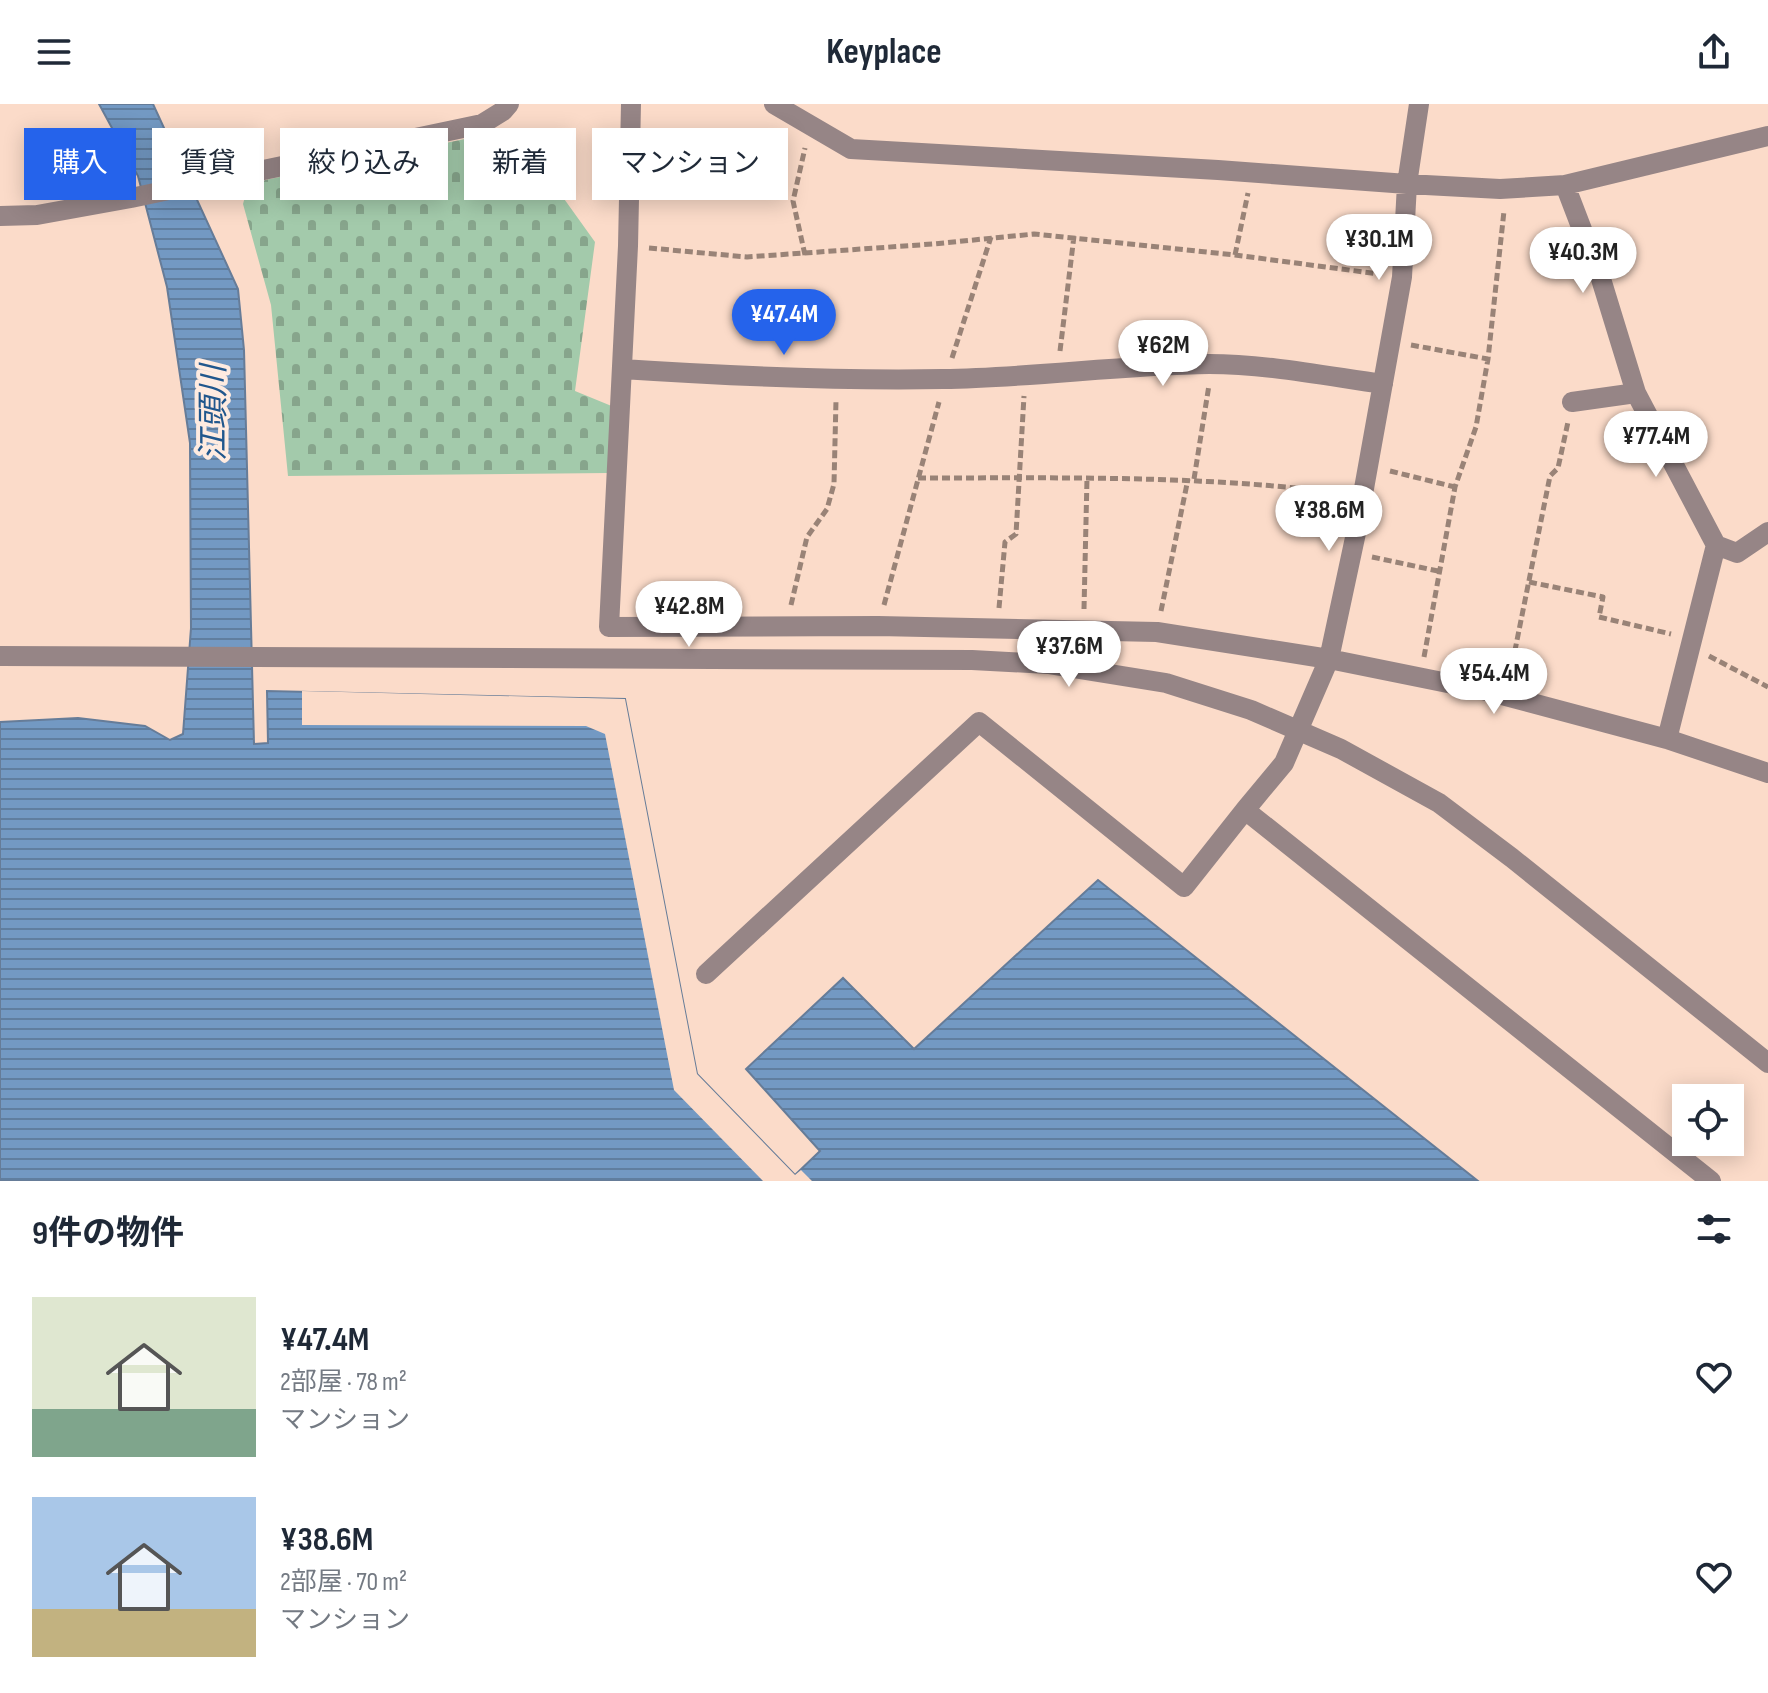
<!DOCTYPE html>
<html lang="ja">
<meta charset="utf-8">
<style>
body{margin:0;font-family:"Sofia Sans Condensed","Noto Sans JP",sans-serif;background:#f2f2f3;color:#1f2937;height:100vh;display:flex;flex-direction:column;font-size:30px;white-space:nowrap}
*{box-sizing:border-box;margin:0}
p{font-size:26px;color:#747a83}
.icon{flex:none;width:44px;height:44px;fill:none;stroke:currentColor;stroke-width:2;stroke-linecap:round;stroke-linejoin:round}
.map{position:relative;height:1077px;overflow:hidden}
.details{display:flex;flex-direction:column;background:#fff;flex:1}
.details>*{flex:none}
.top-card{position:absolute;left:24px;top:24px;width:800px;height:72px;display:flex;gap:16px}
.fabs{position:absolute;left:1672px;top:980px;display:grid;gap:16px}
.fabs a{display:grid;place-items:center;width:72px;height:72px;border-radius:0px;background:#fff;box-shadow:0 4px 20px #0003;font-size:40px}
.price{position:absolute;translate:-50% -68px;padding:0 18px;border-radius:28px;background:#fff;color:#222;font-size:26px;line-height:52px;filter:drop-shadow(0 2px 4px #0008)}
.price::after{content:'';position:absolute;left:50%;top:48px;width:24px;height:18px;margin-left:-12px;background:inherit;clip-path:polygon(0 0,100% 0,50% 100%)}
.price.active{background:#2563eb;color:#fff}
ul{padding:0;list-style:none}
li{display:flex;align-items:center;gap:24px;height:200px;padding:0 32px}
li span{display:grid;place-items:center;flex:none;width:224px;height:160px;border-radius:0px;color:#555}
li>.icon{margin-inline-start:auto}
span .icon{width:96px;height:96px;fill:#fffc;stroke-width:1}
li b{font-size:34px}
h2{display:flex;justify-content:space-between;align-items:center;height:96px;padding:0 32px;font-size:34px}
.pill{padding:0 28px;border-radius:0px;background:#fff;box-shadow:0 4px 20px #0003;font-size:28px;line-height:72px}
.pill.active{background:#2563eb;color:#fff}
header{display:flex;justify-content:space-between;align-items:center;height:104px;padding:0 32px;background:#fff;font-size:36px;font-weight:700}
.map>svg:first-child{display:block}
.cemetery{fill:url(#cemetery-stones)}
.water{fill:url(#water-rules);stroke:#667c98;stroke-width:2}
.pier{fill:#fbdbc9}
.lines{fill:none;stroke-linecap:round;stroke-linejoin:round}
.path{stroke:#998377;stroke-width:5;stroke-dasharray:8 4;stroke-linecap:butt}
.minor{stroke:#968586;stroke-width:20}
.labels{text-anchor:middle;stroke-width:8;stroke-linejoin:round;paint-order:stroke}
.water-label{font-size:32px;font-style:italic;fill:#21578d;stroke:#ffebe0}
</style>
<header><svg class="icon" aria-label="menu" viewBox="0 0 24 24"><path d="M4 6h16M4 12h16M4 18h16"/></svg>Keyplace<svg class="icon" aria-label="share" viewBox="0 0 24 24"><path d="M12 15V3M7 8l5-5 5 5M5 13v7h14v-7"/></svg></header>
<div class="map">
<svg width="1768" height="1077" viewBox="0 0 1768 1077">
<defs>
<pattern id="cemetery-stones" width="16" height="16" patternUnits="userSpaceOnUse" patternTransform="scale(2)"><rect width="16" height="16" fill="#a3caab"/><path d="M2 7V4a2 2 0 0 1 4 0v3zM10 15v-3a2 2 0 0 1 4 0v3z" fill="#87a58c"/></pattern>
<pattern id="water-rules" width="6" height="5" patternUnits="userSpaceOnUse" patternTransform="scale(2)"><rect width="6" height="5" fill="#7399c3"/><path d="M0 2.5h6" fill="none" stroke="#607e9f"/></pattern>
</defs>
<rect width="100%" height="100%" fill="#fbdbc9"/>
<path class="cemetery" d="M514,25l81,113 -20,149 39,16 -6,66 -320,3 -17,-171 -28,-101 3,-11 19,-13z"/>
<path class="water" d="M99,0h54l85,185 6,61 10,394 14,-1 -1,-52 358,8 72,375 98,101 25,-24 -74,-82 97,-91 71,71 184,-169 380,301h-1478v-459l78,-4 67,8 25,14 13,-6 8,-106 -1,-185 -23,-156 -29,-111z"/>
<path class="pier" d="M302,587l323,8 72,375 98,101 6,-5 11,11h-49l-89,-91 -69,-356 -19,-8 -284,-1z"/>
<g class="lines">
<path class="path" d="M649,144l98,9 186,-13 101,-10 201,21 144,19
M805,151l-12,-54 12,-53
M1235,151l13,-62
M1411,241l77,14
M1060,247l14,-115
M952,254l39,-121
M1390,367l65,16
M918,374c141,0 282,-3 422,15
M1194,375l15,-94
M1372,453l66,14
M1529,478l74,15 -4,20 72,17
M791,501l16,-68 20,-28 7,-25 2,-84
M884,501l55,-203
M999,504l6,-66 11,-8 8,-138
M1084,505l3,-131
M1161,507l27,-132
M1709,552l59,31
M1424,553l31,-170 21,-60 12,-68 16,-148
M1510,571l40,-199 8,-8 10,-46"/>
<path class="minor" d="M631,0l-3,142 -19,381 269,-1 279,6 172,27 158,32 180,48 101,34
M774,0l77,45 367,21 189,14 -5,93 -46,256 -27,126 -45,104 -39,47 466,371
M1419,0l-12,80 93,5 65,-4 203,-49
M1565,81l36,94 35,114 80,152 21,8 31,-21
M0,112l37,-1 94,-17 351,-74 21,-13 6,-7
M622,265c107,7 214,12 321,10 89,-1 177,-14 266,-15 57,0 117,12 174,20
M1572,298l64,-9
M0,552l972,4 76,4 118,19 85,27 90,39 98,54 73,55 256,205
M1667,635l49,-194
M706,870l273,-252 205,165 61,-77"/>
</g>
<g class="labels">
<g class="water-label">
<text transform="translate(213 309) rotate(-90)" y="11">江頭川</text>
</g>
</g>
</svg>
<div class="fabs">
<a><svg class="icon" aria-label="locate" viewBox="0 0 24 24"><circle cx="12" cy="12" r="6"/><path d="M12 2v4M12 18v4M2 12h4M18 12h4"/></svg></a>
</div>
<b class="price" style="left:1379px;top:178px">¥30.1M</b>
<b class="price" style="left:1583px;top:191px">¥40.3M</b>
<b class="price active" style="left:784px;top:253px">¥47.4M</b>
<b class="price" style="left:1163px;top:284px">¥62M</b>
<b class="price" style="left:1656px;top:375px">¥77.4M</b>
<b class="price" style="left:1329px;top:449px">¥38.6M</b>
<b class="price" style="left:689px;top:545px">¥42.8M</b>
<b class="price" style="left:1069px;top:585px">¥37.6M</b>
<b class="price" style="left:1494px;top:612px">¥54.4M</b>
<div class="top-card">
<a class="pill active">購入</a>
<a class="pill">賃貸</a>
<a class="pill">絞り込み</a>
<a class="pill">新着</a>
<a class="pill">マンション</a>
</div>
</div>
<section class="details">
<h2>9件の物件<svg class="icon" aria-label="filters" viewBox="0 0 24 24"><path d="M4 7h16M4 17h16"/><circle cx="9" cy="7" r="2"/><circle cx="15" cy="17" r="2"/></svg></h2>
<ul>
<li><span style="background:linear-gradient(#dfe7d0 70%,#7fa58c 0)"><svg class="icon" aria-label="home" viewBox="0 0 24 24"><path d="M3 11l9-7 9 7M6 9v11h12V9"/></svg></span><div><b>¥47.4M</b><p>2部屋 · 78 m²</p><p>マンション</p></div><svg class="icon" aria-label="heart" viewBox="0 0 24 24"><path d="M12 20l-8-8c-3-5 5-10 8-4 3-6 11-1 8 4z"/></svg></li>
<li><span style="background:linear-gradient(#a9c7e8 70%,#c2b280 0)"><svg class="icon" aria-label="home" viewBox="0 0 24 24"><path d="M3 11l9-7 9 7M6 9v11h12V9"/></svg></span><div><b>¥38.6M</b><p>2部屋 · 70 m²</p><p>マンション</p></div><svg class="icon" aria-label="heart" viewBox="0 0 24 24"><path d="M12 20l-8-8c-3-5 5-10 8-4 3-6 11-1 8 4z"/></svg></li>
</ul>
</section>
